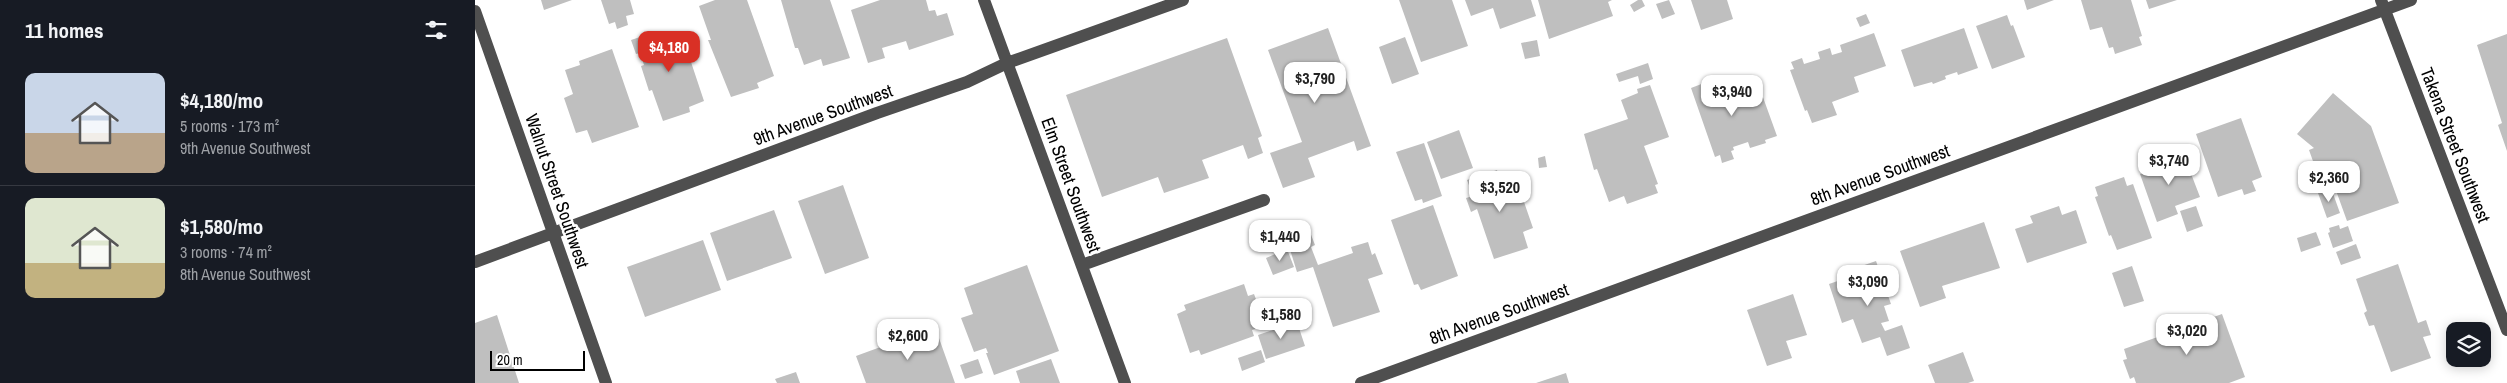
<!DOCTYPE html>
<meta charset="utf-8">
<style>
body{margin:0;font-family:"Archivo Narrow",sans-serif;background:#20242c;color:#f1f3f6;height:100vh;display:flex;flex-direction:column;font-size:19px;white-space:nowrap}
*{box-sizing:border-box;margin:0}
p{font-size:16px;color:#9ea1a6}
.icon{flex:none;width:28px;height:28px;fill:none;stroke:currentColor;stroke-width:2;stroke-linecap:round;stroke-linejoin:round}
.map{position:relative;flex:1;overflow:hidden}
.side{display:flex;flex-direction:column;background:#171b24;width:475px}
.side>*{flex:none}
.tools{position:absolute;left:1971px;top:322px;display:grid;gap:10px}
.tools a{display:grid;place-items:center;width:45px;height:45px;border-radius:10px;background:#171b24;box-shadow:0 2px 12px #0003;font-size:25px}
.scale{position:absolute;left:15px;bottom:12px;width:95px;box-sizing:border-box;padding-left:5px;border:2px solid #000;border-top:0;font-size:14px;line-height:18px;white-space:nowrap;color:#000;-webkit-text-stroke:4px #fff;paint-order:stroke}
.price{position:absolute;translate:-50% -42px;padding:0 11px;border-radius:10px;background:#fff;color:#222;font-size:16px;line-height:32px;filter:drop-shadow(0 1px 2px #0008)}
.price::after{content:'';position:absolute;left:50%;top:30px;width:15px;height:11px;margin-left:-8px;background:inherit;clip-path:polygon(0 0,100% 0,50% 100%)}
.price.current{background:#d93025;color:#fff}
ul{padding:0;list-style:none}
li{display:flex;align-items:center;gap:15px;height:125px;padding:0 25px}
li+li{border-top:1px solid #363941}
li span{display:grid;place-items:center;flex:none;width:140px;height:100px;border-radius:10px;color:#555}
li>.icon{margin-inline-start:auto}
span .icon{width:60px;height:60px;fill:#fffc;stroke-width:1}
li b{font-size:21px}
h2{display:flex;justify-content:space-between;align-items:center;height:60px;padding:0 25px;font-size:21px}
main{display:flex;flex:1;min-height:0}
.map>svg:first-child{display:block}
.building{fill:#bfbfbf}
.lines{fill:none;stroke-linecap:round;stroke-linejoin:round}
.minor{stroke:#4f4f4f;stroke-width:12}
.labels{text-anchor:middle;stroke-width:5;stroke-linejoin:round;paint-order:stroke}
.street-label{font-size:18px;fill:#000;stroke:#fff}
</style>
<main>
<section class="side">
<h2>11 homes<svg class="icon" aria-label="filters" viewBox="0 0 24 24"><path d="M4 7h16M4 17h16"/><circle cx="9" cy="7" r="2"/><circle cx="15" cy="17" r="2"/></svg></h2>
<ul>
<li><span style="background:linear-gradient(#c9d6e8 60%,#b9a48a 0)"><svg class="icon" aria-label="home" viewBox="0 0 24 24"><path d="M3 11l9-7 9 7M6 9v11h12V9"/></svg></span><div><b>$4,180/mo</b><p>5 rooms · 173 m²</p><p>9th Avenue Southwest</p></div></li>
<li><span style="background:linear-gradient(#dfe7d0 65%,#c2b280 0)"><svg class="icon" aria-label="home" viewBox="0 0 24 24"><path d="M3 11l9-7 9 7M6 9v11h12V9"/></svg></span><div><b>$1,580/mo</b><p>3 rooms · 74 m²</p><p>8th Avenue Southwest</p></div></li>
</ul>
</section>
<div class="map">
<svg width="2032" height="383" viewBox="0 0 2032 383">
<rect width="100%" height="100%" fill="#fff"/>
<path class="building" d="M66,0h31l-28,10z
M126,0h29l4,14 -8,2 2,9 -11,4 -2,-7 -6,2z
M240,0h32l27,76 -17,7 2,5 -28,9 -23,-57h3l-12,-34z
M306,0h49l20,58 -27,8 -2,-7 -17,6 -6,-17h-3z
M405,0h46l3,11 6,-1 2,6 10,-3 7,22 -45,15 -3,-9 -24,7 3,10 -17,5 -17,-53z
M924,0h53l16,46 -47,16z
M990,0h66l5,16 -36,13 -7,-21 -22,8z
M1063,0h74l-4,2 5,14 -64,23z
M1163,0h4l3,6 -11,6 -4,-7z
M1194,0l6,14 -13,5 -6,-15z
M1216,0h36l6,19 -32,11z
M1549,0h30l-27,10z
M1606,0h50l11,36 -3,1 3,8 -27,9 -2,-7 -4,1 -7,-21 -12,3z
M1671,0h31l-28,9z
M1391,14l4,9 -10,4 -4,-9z
M1532,15l4,11 2,-1 12,32 -33,12 -16,-43z
M853,28l43,118 -14,5 -3,-10 -46,17 7,19 -32,11 -13,-35 32,-11 -34,-92z
M1489,28l14,40 -20,7 -1,-3 -12,4 1,3 -13,5 -1,-2 -18,5 -13,-37z
M183,31l3,7 20,-6 23,69 -15,6 1,5 -27,9 -11,-31 -3,1 -8,-25 3,-1 -4,-12 -4,1 -5,-14z
M1399,33l12,33 -32,11 5,15 -27,10 5,13 -25,8 -5,-13 -2,1 -15,-41 4,-1 -3,-7 11,-4 2,6 16,-5 -2,-7 12,-4 2,7 10,-3 -2,-7z
M2032,34v117l-9,-26 4,-2 -25,-78z
M930,37l14,37 -27,10 -13,-37z
M752,38l35,98 -4,2 5,15 -15,6 -5,-14 -41,15 7,18 -45,15 -6,-16 -56,20 -36,-102z
M1062,40l3,16 -15,3 -4,-16z
M137,49l27,78 -47,16 -5,-13 -11,3 -12,-35 9,-4 -8,-24 15,-5 -1,-4z
M1173,63l5,16 -13,5 -2,-8 -19,6 -3,-8z
M1250,75l8,23 27,-9 17,47 -12,4 1,3 -16,5 -2,-6 -15,5 1,3 -3,1 3,8 -12,4 -2,-8 -5,2 -24,-69z
M1175,85l19,52 -25,9 14,38 -3,1 3,8 -31,11 -3,-8 -15,6 -12,-33 -3,1 -10,-36 44,-15 -7,-19 17,-7 -1,-4z
M1858,93l38,33 28,77 -52,18 -13,-36 -11,4 -14,-39 5,-2 -17,-14z
M1766,118l21,59 -10,4 4,10 -12,4 -2,-6 -24,8 -22,-63z
M984,130l14,38 -32,11 -14,-37z
M949,143l18,53 -19,7 -1,-4 -7,2 -19,-49z
M1686,153l2,4 7,-2 3,7 12,-4 15,39 -25,9 3,8 -21,8 -17,-48 12,-4 -3,-7 6,-2 -1,-5z
M1070,156l2,11 -8,1 -1,-10z
M1022,170l4,14 15,-5 17,49 -10,4 5,16 -34,11 -17,-50 -6,3 -5,-14 7,-2 -6,-16z
M1649,177l3,9 6,-2 19,54 -35,12 -6,-15 -2,1 -14,-39 3,-1 -3,-9z
M368,185l26,73 -44,16 -27,-73z
M1856,188l9,25 -13,5 -9,-25z
M958,205l25,71 -37,14 -3,-6 -4,1 -23,-65z
M1584,206l3,9 14,-5 11,33 -60,20 -12,-34 18,-6 -3,-7z
M1721,206l7,20 -16,6 -7,-21z
M299,210l18,48 -65,23 -17,-48z
M1509,222l16,46 -58,18 4,12 -26,9 -20,-56z
M1864,225l1,4 8,-3 5,15 -20,7 -5,-15 2,-1 -1,-4z
M835,232l5,13 -4,2 7,18 35,-12 -2,-6 17,-5 4,13 3,-2 8,21 -15,5 12,33 -47,15 -20,-60 -16,5 -10,-32z
M1841,232l5,13 -20,7 -4,-14z
M228,240l18,50 -76,27 -18,-50z
M1881,244l5,14 -20,7 -5,-13z
M812,249l7,18 -21,8 -7,-17z
M1401,261l15,43 -7,2 5,15 -8,2 4,8 17,-6 8,23 -23,8 -7,-19 -18,6 -9,-24 -11,4 -13,-39 23,-8 -2,-6z
M1923,264l20,59 8,-3 5,15 -8,2 8,21 -40,14 -17,-47 -5,1 -5,-13 3,-2 -11,-32z
M552,265l32,86 -65,24 -8,-22h2l-2,-5 -12,4 -13,-34 12,-4 -9,-26z
M1657,266l12,35 -20,6 -12,-34z
M769,284l4,12 6,-2 8,21 -4,2 4,10 -10,3 2,6 -53,19 -2,-5 -9,3 -13,-39 9,-4 -2,-5z
M1318,294l14,41 -21,6 6,17 -25,8 -20,-56z
M1747,314l23,63 -16,6h-93l-2,-6 -4,2 -7,-19 4,-1 -3,-10z
M22,315l22,68h-44v-60z
M822,322l8,24 -39,13 -8,-24z
M460,327l20,56h-89l-10,-27z
M786,350l4,12 -23,9 -4,-13z
M1488,352l11,29 -6,2h-33l-7,-18z
M503,359l5,14 -18,6 -5,-14z
M576,359l9,24h-40l-4,-12z
M321,372l4,11h-23l-2,-4z
M1091,373l3,10h-33z"/>
<g class="lines">
<path class="minor" d="M509,0l141,383
M1906,0l126,330
M0,11l131,372
M0,262l402,-149 90,-31 40,-19 176,-63
M607,265l182,-65
M886,383l1050,-383"/>
</g>
<g class="labels">
<g class="street-label">
<text transform="translate(348 115) rotate(-20)" y="6">9th Avenue Southwest</text>
<text transform="translate(1980 145) rotate(69)" y="6">Takena Street Southwest</text>
<text transform="translate(1405 175) rotate(-20)" y="6">8th Avenue Southwest</text>
<text transform="translate(596 185) rotate(70)" y="6">Elm Street Southwest</text>
<text transform="translate(82 191) rotate(71)" y="6">Walnut Street Southwest</text>
<text transform="translate(1024 314) rotate(-20)" y="6">8th Avenue Southwest</text>
</g>
</g>
</svg>
<div class="tools">
<a><svg class="icon" aria-label="layers" viewBox="0 0 24 24"><path d="M12 4l9 5-9 5-9-5zM3 14l9 5 9-5"/></svg></a>
</div>
<div class="scale">20 m</div>
<b class="price current" style="left:194px;top:73px">$4,180</b>
<b class="price" style="left:840px;top:104px">$3,790</b>
<b class="price" style="left:1257px;top:117px">$3,940</b>
<b class="price" style="left:1694px;top:186px">$3,740</b>
<b class="price" style="left:1854px;top:203px">$2,360</b>
<b class="price" style="left:1025px;top:213px">$3,520</b>
<b class="price" style="left:805px;top:262px">$1,440</b>
<b class="price" style="left:1393px;top:307px">$3,090</b>
<b class="price" style="left:806px;top:340px">$1,580</b>
<b class="price" style="left:1712px;top:356px">$3,020</b>
<b class="price" style="left:433px;top:361px">$2,600</b>
</div>
</main>
